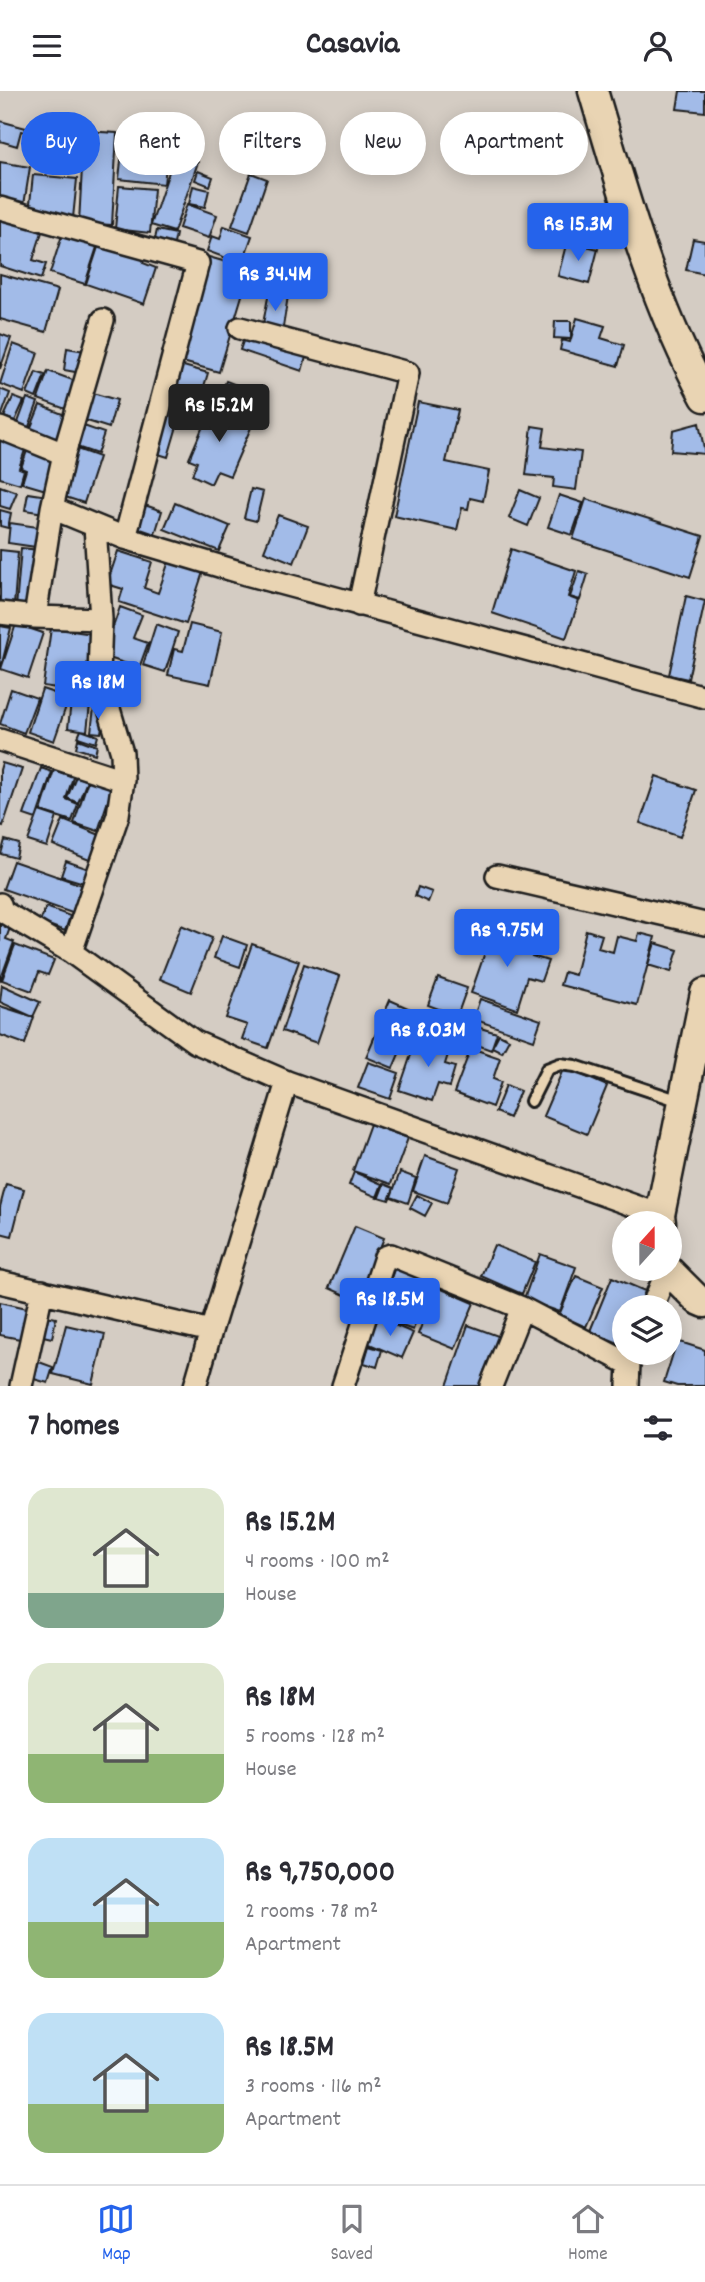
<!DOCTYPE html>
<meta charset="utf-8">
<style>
body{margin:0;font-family:Dekko,sans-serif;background:#f2f2f3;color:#2b2b33;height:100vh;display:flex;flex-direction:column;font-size:26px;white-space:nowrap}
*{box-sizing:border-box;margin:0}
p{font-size:23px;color:#7c7c81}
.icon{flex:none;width:38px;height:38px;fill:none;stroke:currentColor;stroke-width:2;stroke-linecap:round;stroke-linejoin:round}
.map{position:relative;height:1295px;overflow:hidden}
.panel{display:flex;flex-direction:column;background:#fff;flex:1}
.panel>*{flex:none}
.top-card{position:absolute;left:21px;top:21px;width:663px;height:63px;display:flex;gap:14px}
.needle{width:46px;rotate:21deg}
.tools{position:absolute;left:612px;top:1120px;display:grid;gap:14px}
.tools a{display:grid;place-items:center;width:70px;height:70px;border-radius:50%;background:#fff;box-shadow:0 4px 18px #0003;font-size:35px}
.price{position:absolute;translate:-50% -60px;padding:0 16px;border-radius:7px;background:#2563eb;color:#fff;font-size:23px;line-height:46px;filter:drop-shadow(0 2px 4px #0008)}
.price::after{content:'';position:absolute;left:50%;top:42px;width:21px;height:16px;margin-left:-10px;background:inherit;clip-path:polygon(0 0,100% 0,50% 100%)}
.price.current{background:#222;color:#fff}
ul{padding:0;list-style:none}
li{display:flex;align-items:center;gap:21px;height:175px;padding:0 28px}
li span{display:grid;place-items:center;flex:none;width:196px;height:140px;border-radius:21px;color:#555}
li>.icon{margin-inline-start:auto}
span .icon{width:84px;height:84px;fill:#fffc;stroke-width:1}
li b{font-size:30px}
h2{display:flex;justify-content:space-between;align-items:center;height:84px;padding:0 28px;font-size:30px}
.pill{padding:0 24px;border-radius:32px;background:#fff;box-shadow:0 4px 18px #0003;font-size:24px;line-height:63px}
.pill.current{background:#2563eb;color:#fff}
header{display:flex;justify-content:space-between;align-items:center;height:91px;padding:0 28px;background:#fff;font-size:32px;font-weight:700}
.tab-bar{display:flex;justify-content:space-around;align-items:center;height:98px;border-top:2px solid #e1e1e2;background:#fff;font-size:19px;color:#7c7c81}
.tab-bar a{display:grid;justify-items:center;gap:4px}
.tab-bar .current{color:#2563eb}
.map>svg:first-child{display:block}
.building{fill:#a2bbe8;stroke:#1c1c1c;stroke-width:2}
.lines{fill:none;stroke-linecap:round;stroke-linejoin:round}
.lane-casing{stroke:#1c1c1c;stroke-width:16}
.street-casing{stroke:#1c1c1c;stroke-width:26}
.secondary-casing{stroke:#1c1c1c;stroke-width:33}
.lane{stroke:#e9d4b3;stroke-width:10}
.street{stroke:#e9d4b3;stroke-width:21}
.secondary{stroke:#e9d4b3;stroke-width:28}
</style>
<header><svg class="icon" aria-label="menu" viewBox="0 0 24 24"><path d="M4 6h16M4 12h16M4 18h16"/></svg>Casavia<svg class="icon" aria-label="person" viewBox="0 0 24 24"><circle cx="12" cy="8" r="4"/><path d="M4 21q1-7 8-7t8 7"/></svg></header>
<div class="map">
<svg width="705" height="1295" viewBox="0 0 705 1295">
<rect width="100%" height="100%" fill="#d4ccc3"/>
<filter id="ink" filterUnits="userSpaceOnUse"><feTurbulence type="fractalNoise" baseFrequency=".0143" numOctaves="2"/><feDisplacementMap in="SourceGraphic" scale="14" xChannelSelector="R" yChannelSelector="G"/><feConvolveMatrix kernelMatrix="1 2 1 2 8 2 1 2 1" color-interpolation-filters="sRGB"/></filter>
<g filter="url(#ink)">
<path class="building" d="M680,0h25v21l-28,-3z
M0,30l26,7 -1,4 -4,-1 -4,15 -17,-5z
M84,40l33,2 -5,92 -33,-2z
M123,51l45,5 -4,37 -45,-5z
M175,63l23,8 -24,70 -23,-7z
M0,71l30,5 -6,38 -24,-3z
M198,80l15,6 -3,9 -15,-6z
M251,82l16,6 -18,53 -17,-6z
M33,84l44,4 -4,39 -44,-5z
M119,95l35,3 -4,44 -35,-4z
M193,95l16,4 -4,17 -16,-3z
M187,113l30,11 -8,23 -30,-10z
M0,127l42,14 -9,28 13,4 -5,15 -41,-13z
M224,135l28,10 -10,28 -35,-13 5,-15 8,3z
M64,138l35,12 -14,43 -35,-11z
M157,139l19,4 -3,15 -19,-5z
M101,147l45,16 -3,9 13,5 -12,36 -58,-20z
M693,148l12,2v33l-19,-4z
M567,150l31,8 -9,35 -31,-8z
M275,164l21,6 -9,31 -20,-6z
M209,166l41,12 -31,103 -40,-11z
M0,183l58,16 -12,42 -46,-13z
M269,201l19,4 -6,37 -20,-4z
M577,227l28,8 -4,12 23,7 -6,21 -58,-16 2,-10 8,2z
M555,230h16v18l-17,-1z
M246,242l61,21 -5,17 -62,-21z
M0,243l11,4 -11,31z
M13,253l25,9 -14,40 -24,-9z
M67,257l18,3 -4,22 -17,-3z
M180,274l28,8 -9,30 -14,-4 -17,58 -13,-4z
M48,280l33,12 -10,28 -33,-12z
M36,281l9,3 -9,23 -9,-4z
M226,290l34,13 -9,25 -35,-14z
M0,298l10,4 -9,24h-1z
M89,301l28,8 -8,28 -28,-9z
M13,306l11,4 -9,20 -11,-4z
M27,307l11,4 -11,30 -11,-4z
M418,311l40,8 -12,52 43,9 -6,30 -13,-3 -2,11 -6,-1 -5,22 -63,-14z
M40,314l30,12 -11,27 -30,-12z
M212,314l41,18 -23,53 -13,-5 -6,13 -19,-9 5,-13 -8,-3z
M699,332l6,31 -34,-3 2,-21z
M78,333l26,9 -7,21 -26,-9z
M532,335l13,2 -3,19 39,5 -5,38 -23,-3 1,-9 -28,-3z
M0,344l27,9 -8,24 5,2 -4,14 -20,-6z
M28,357l29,9 -11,33 -24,-7 4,-13 -5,-2z
M74,357l25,9 -15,46 -25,-8z
M0,395l17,6 -7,17 -10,-3z
M251,398l12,3 -7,29 -12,-3z
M520,399l19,8 -11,28 -19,-8z
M28,402l20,3 -4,17 -19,-3z
M559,404l24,8 -11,32 -24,-8z
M586,408l117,37 -13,41 -117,-38z
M139,412l23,8 -7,23 -23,-8z
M175,412l55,23 -11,25 -55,-22z
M0,419l11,3 -3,15 -8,-2z
M278,424l30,11 -14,37 -30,-12z
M10,432l28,4 -2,20 -28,-4z
M21,457l18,2 -10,60 -13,-2z
M511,458l65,22 -8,26 11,4 -13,37 -74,-25z
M0,459l18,2 -4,53 -14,-1z
M118,460l34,11 -8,26 14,5 11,-32 34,11 -17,52 -67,-22 4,-13 -16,-5z
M579,480l9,3 -8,26 -10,-3z
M686,505l19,5 -17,78 -19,-4z
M120,516l22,8 -9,23 15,5 -9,25 -36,-12z
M16,533l27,9 -15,45 -27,-9z
M156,533l22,8 -13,40 -22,-7z
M190,533l32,8 -12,52 -42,-9 6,-26 9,2z
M0,535l11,2 -10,39h-1z
M51,537l42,6 -9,58 -41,-6z
M11,598l26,9 -13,35 -24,-9z
M42,598l27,9 -15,43 -26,-9z
M72,602l19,2 -4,36 -19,-3z
M94,617l10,1 -3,24 -10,-1z
M81,639l17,6 -2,7 -18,-6z
M78,648l19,7 -2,8 -19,-6z
M2,672l20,6 -19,57 -3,-1v-55z
M41,677l11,4 -16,47 -12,-4z
M54,679l19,7 -7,22 12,5 -6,17 -31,-10z
M76,685l11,5 -9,22 -11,-5z
M656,685l40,14 -16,47 -40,-14z
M88,689l24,8 -14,43 -24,-8z
M39,720l18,6 -10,30 -19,-6z
M63,729l42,17 -11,25 -41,-17z
M5,749l14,4 -3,14 -15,-4z
M13,770l69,24 -10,28 -69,-24z
M66,770l23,8 -5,14 -23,-7z
M418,796l14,5 -4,10 -13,-6z
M46,816l24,9 -5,15 -25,-9z
M0,830l11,4 -5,14 8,3 -14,39z
M181,834l31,13 -21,54 -31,-13z
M493,838l43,15 -4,12 16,5 -7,20 -14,-4 -10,32 -46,-16z
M586,839l16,5 -4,13 15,4 4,-16 20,5 2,-8 16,4 -18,68 -77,-20 4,-13 11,3z
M222,845l25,9 -7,22 -26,-9z
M655,852l23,7 -7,22 -23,-7z
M252,853l47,17 -31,87 -26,-9 5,-14 -21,-7z
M15,854l39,15 -6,15 -9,-3 -7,19 -30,-11z
M304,873l36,12 -23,67 -35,-12z
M438,887l29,10 -10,28 -29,-11z
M2,894l38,17 -7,15 -33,-15z
M480,908l61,21 -7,20 -61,-21z
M390,909l27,12 -24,56 -27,-11z
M0,915l34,11 -9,27 -25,-9z
M477,936l20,6 -6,17 -19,-7z
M499,943l10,5 -7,13 -10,-5z
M434,945l18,6 -7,22 10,3 -6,20 -11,-3 -6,17 -33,-11 16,-47 16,5z
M471,957l29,10 -7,21 8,3 -9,25 -38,-14z
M368,971l31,11 -9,26 -32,-11z
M564,976l43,19 -20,48 -44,-18z
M506,994l14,6 -11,27 -14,-6z
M370,1033l38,14 -17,46 -38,-13z
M425,1065l34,12 -12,35 -34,-12z
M354,1081l28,12 -5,13 -28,-12z
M400,1081l16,6 -8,25 -17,-6z
M6,1093l18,5 -12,47 -12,-3v-26z
M384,1093l10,4 -5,12 -10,-3z
M417,1104l15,8 -7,13 -15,-8z
M355,1135l29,12 -26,63 -29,-13z
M494,1154l41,17 -13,32 -41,-18z
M540,1163l36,13 -16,45 -36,-13z
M395,1176l36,13 -18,50 -36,-13z
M576,1185l27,11 -17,40 -27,-12z
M612,1186l33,14 -6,16h-14v33l-2,5 -33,-14z
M437,1196l37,16 -19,46 -37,-15z
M0,1211l27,6 -7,31 -20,-4z
M47,1225l9,2 -4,20 -9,-2z
M378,1227l35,15 -11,25 -35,-15z
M66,1234l39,9 -12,50 -40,-10z
M468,1234l33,12 -12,34 -4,-2 -6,17h-32z
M677,1250l28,9v36h-28l-13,-4z
M369,1255l13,4 -5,17 -13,-4z
M39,1271l14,5 -5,16 -14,-4z"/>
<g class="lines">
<g class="lane-casing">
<path id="lane" d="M531,1010l16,-32 13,-5 15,2 105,35"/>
</g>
<g class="street-casing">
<path id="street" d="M0,117l198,55 -73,275
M240,237l168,45 -49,232
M0,337l64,26 -12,54 73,30 121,36 459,123
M64,363l39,-134
M0,522l35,4 17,-109
M35,526l66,2
M0,649l123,40 -1,-27 -23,-78 2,-56 -6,-93
M497,785l208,48
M0,813l2,7 69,41 124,90 92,40
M71,861l47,-137 5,-35
M0,1191l211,49 -16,55
M652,1216l15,-36
M211,1240l76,-249 373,133
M21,1295l21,-95
M343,1295l42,-129 6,-2 131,53 107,56
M491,1295l31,-78
M628,1295l1,-22 4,-11"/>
</g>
<g class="secondary-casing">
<path id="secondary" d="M593,0c31,104 60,210 112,306
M661,1132l-1,-8 45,-222
M667,1178l31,31 7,3"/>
</g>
<use href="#lane" class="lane"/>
<use href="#street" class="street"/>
<use href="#secondary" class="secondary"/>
</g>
</g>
</svg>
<div class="tools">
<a><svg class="needle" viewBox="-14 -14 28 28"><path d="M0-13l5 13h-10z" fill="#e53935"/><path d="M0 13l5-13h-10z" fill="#7c7c81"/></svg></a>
<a><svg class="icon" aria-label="layers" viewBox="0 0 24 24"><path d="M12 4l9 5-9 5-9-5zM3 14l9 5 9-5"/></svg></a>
</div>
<b class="price" style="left:578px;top:172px">Rs 15.3M</b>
<b class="price" style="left:275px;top:222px">Rs 34.4M</b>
<b class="price current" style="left:219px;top:353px">Rs 15.2M</b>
<b class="price" style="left:98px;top:630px">Rs 18M</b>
<b class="price" style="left:507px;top:878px">Rs 9.75M</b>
<b class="price" style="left:428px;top:978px">Rs 8.03M</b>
<b class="price" style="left:390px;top:1247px">Rs 18.5M</b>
<div class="top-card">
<a class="pill current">Buy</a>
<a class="pill">Rent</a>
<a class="pill">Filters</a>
<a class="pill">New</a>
<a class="pill">Apartment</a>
</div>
</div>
<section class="panel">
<h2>7 homes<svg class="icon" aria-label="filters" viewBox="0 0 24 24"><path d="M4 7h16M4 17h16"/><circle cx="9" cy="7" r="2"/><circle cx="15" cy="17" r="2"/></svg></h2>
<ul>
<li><span style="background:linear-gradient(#dfe7d0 75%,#7fa58c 0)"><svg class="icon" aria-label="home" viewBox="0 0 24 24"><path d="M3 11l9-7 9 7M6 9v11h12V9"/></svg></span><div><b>Rs 15.2M</b><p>4 rooms · 100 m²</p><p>House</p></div></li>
<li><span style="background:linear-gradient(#dfe7d0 65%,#8fb573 0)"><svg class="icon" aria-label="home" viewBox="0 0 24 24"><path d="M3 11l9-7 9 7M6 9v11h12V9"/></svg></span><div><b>Rs 18M</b><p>5 rooms · 128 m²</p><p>House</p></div></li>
<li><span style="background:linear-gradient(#bfe0f5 60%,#8fb573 0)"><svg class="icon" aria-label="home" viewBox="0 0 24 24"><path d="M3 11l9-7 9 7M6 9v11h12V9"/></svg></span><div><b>Rs 9,750,000</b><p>2 rooms · 78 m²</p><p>Apartment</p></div></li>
<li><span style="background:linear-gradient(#bfe0f5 65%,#8fb573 0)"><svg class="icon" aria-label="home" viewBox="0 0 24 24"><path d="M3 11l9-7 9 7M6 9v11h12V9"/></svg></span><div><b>Rs 18.5M</b><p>3 rooms · 116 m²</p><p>Apartment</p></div></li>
</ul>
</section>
<nav class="tab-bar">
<a class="current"><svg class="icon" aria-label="map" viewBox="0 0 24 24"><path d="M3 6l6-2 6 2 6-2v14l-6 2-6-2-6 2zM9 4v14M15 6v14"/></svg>Map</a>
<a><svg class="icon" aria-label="saved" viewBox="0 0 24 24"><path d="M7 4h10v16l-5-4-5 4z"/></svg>Saved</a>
<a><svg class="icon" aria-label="home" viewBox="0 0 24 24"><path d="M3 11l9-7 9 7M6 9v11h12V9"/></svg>Home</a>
</nav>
